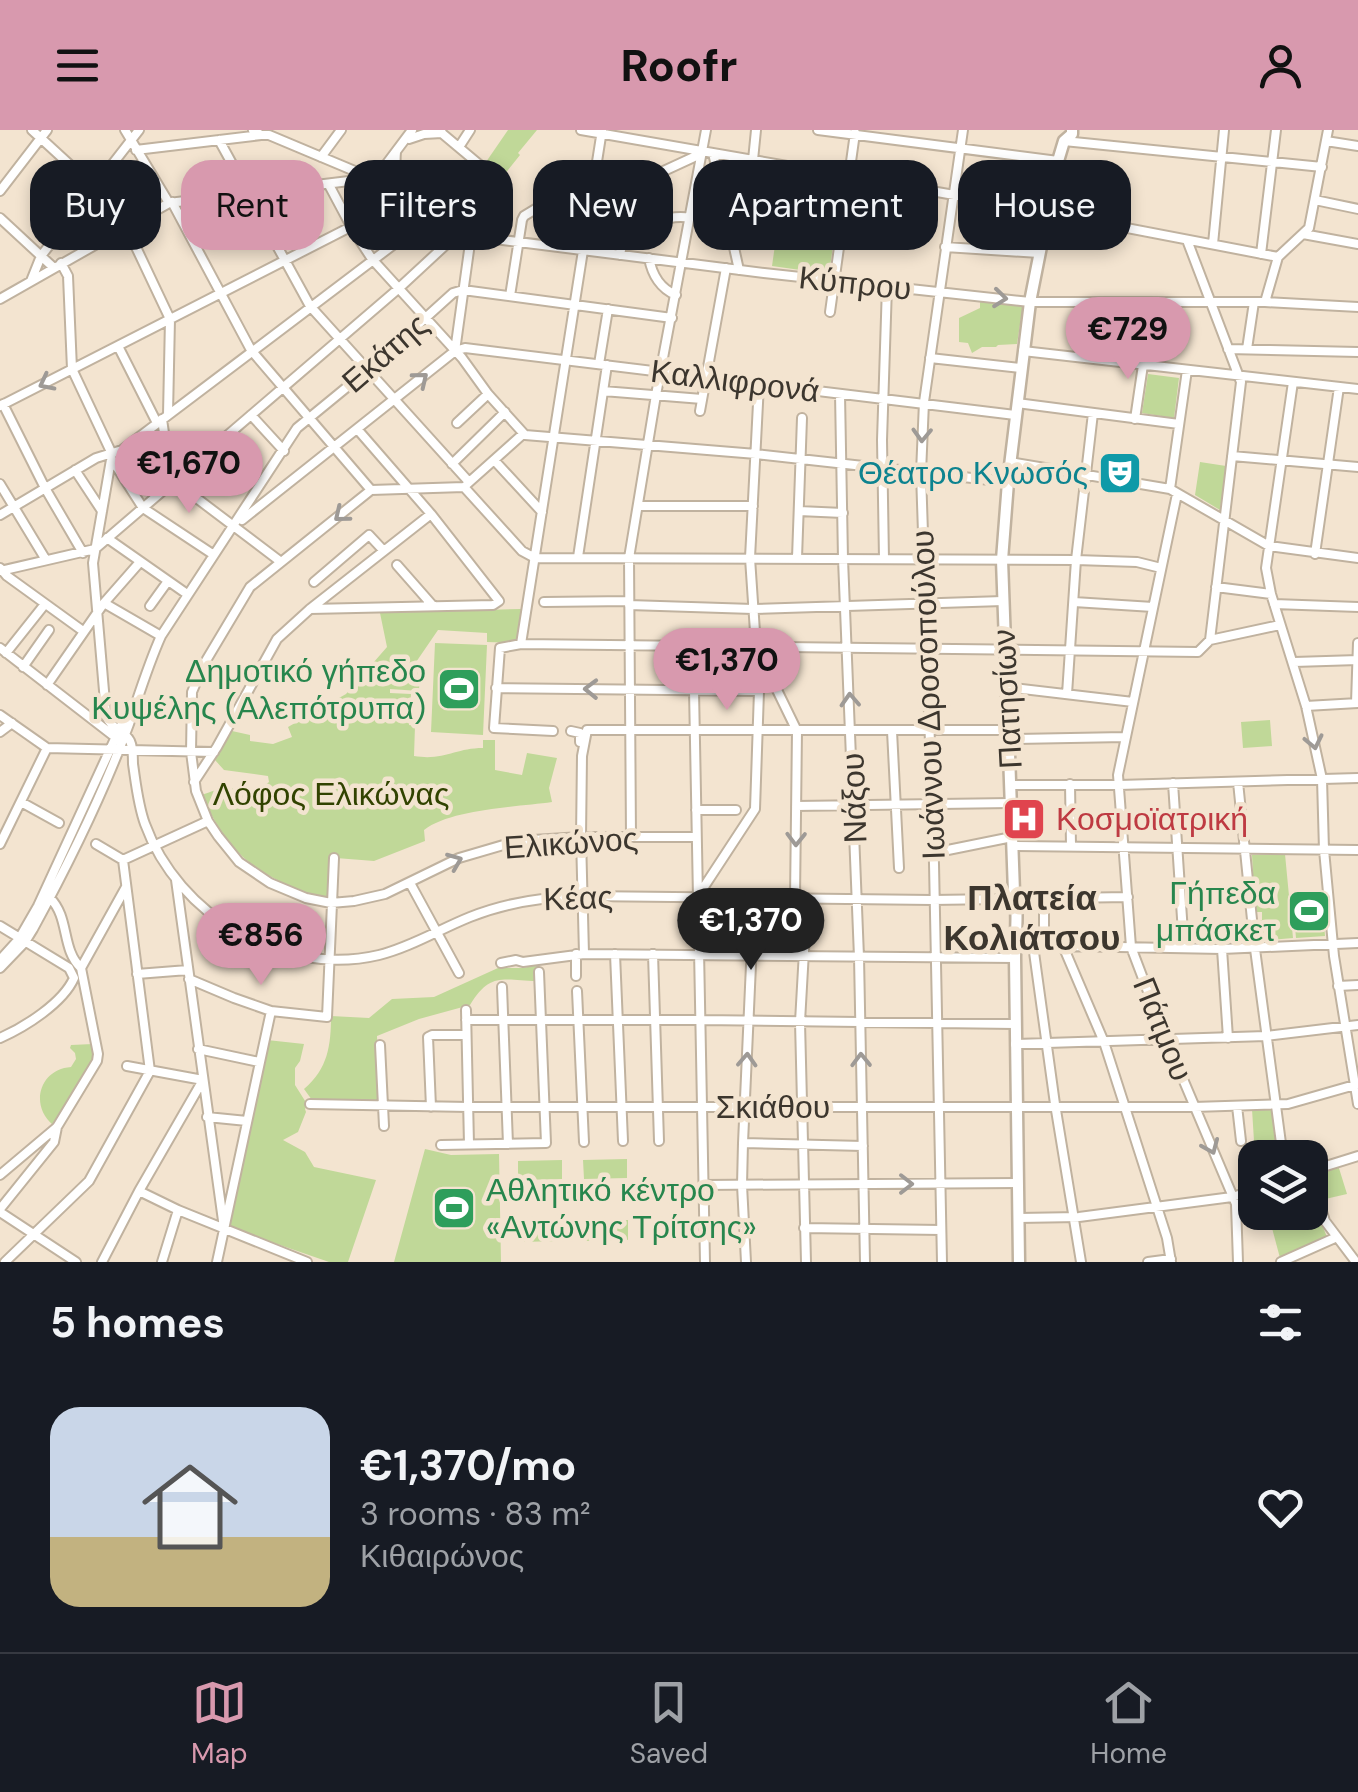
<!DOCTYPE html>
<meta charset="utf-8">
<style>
body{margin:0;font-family:"DM Sans",sans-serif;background:#20242c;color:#f1f3f6;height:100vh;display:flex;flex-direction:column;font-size:38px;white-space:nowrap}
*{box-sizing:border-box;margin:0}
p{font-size:32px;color:#9ea1a6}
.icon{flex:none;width:55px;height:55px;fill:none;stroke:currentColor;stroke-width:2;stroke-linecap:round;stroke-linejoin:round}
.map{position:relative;height:1132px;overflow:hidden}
.drawer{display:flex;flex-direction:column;background:#171b24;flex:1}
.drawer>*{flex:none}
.guide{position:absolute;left:30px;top:30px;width:1300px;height:90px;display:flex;gap:20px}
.buttons{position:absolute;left:1238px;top:1010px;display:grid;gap:20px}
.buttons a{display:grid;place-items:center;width:90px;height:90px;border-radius:20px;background:#171b24;box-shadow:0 5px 15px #0003;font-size:50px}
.price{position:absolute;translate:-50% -85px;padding:0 22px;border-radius:35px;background:#d899ae;color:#111;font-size:32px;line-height:65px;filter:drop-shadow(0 2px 5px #0008)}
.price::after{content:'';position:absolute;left:50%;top:60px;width:30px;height:22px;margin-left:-15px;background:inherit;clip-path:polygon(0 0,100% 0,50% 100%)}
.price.current{background:#222;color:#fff}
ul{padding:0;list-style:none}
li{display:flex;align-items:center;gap:30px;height:250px;padding:0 50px}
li+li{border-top:2px solid #363941}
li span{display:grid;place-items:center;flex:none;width:280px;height:200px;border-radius:30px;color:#555}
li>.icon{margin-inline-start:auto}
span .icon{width:120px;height:120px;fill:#fffc;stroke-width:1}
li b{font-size:42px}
h2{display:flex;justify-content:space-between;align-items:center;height:120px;padding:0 50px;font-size:42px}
.chip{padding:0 35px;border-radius:30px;background:#171b24;box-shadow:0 5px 15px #0003;font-size:35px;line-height:90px}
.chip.current{background:#d899ae;color:#111}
header{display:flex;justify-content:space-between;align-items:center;height:130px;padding:0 50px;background:#d899ae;color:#111;font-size:45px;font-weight:700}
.menu{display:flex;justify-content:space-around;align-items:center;height:140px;border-top:2px solid #363941;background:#171b24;font-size:28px;color:#9ea1a6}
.menu a{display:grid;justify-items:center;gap:5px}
.menu .current{color:#d899ae}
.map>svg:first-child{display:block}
.green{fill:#c0d898}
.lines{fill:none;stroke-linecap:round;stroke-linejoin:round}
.minor-casing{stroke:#c0b29f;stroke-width:12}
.major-casing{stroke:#c0b29f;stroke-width:15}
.minor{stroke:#fff;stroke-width:8}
.major{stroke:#fff;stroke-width:10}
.oneway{stroke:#9e9a96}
.labels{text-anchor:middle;stroke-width:9;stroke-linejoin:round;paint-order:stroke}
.street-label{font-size:32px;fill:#3c362e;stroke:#f3e4d0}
.culture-label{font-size:32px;fill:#0d838f;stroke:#f3e4d0;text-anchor:end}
.leisure-label{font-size:32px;fill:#27864d;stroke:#f3e4d0;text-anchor:end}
.park-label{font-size:32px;fill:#314300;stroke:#f3e4d0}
.health-label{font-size:32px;fill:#be3a42;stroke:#f3e4d0;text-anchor:start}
.neighbourhood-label{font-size:35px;font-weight:bold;fill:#3c362e;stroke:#f3e4d0}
</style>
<header><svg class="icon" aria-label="menu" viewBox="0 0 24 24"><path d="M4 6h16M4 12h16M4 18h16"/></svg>Roofr<svg class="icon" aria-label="person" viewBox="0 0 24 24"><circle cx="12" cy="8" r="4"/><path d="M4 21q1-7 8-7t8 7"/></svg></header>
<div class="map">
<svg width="1358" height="1132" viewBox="0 0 1358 1132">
<rect width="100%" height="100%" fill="#f3e4d0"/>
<path class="green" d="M508,0h29l-19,23 2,2 -16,20 -18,-13z
M777,101l57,8 -5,35 -57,-8z
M980,170l43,5 -6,39 -19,1 -2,2h-14l-10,6 -4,-10 -9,-1v-24l21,-10z
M1148,244l31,4 -5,40 -32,-5z
M1200,332l26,4 -6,44 -25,-15z
M521,479l-5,33 -2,1 -27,-1v-9l-49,-3 -26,38 -23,14 17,-7 10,-8 4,2 -1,22 -29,-2v4l21,1 -2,31 6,1 -1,30c30,5 41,-8 69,-8v-8h12v30l27,5 5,-22 30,5 -8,30 3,14c-35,5 -101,7 -128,28l1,11 -51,20 -38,-3 -2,39c-19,1 -36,-7 -53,-15 -44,-23 -59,-43 -79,-87 8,-3 17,-7 25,-7 19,1 25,8 42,-6l-1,-6 -44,-6 -9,-10 17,-29 18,4v6l23,3 19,-7 -4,-10 58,-33 41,-47 -7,-34z
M435,513l52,2 -4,90 -52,-3z
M1270,590l2,26 -29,2 -2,-26z
M1285,724l8,84 -36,3 -2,-20 7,-1v-8h-7l-3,-57z
M1322,771l3,35 -29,2 -3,-35z
M537,835v16c-35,-1 -47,-9 -67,24l-51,14 -42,17 2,66 -67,-2 -8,-11c24,-20 27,-44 27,-73l38,2 23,-19 42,-2 64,-29h25z
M267,910l37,4 -4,17 -5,7v17l12,19 -2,5 1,3 -8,20 -15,8 22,12 9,15 62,13 -28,82h-19l-101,-35z
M93,914l2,15 -39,67 -3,-1c-24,-20 -13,-56 18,-58l5,-8 -1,-6 -5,-5 1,-3z
M1274,978l5,49 -24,1v11l-5,-27 4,-1 -2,-32z
M425,1019l26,6 48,-1 2,108h-107z
M627,1029v19l-43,1 -1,-19z
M562,1030v19l-44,1v-19z
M1338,1035l9,29 -26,6 -9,-28z
M1316,1080l11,27 -47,21 -8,-30 4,-2 -1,-4z
M628,1090v20l-43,1v-20z
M562,1091v20l-43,1v-20z"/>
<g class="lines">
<g class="minor-casing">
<path id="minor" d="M32,0l62,57 35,37
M125,0l44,73
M253,0l8,5h8l100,42
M581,0l379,66 318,61
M818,0l240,31
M409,9l15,-5 18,-1
M219,10l91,166 159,176
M1064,11l258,26
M1326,11l32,5
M459,17l11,-17
M136,20l125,-15
M396,22c-1,10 0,22 5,32 8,17 51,45 70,52l293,37 266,29h235l93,5
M713,23l26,117
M321,27l20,-27
M753,30l3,-30
M376,48l36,-48
M646,49l19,40
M329,55l24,45 19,29 90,99 26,36 37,41 231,19 252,28
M0,61l47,-61
M1315,70l43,9
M172,72l79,148 120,140
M590,75l104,-48 8,-6
M624,87l8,17
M0,88l54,50
M126,96l44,93 -2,95
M1303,104l55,10
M1187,110l54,142 -31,258
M1213,114l11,-114
M945,117l94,6
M1261,124l15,-124
M620,125l3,-16c19,-11 44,-26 67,-21
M649,128c3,17 12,31 27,37
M61,133l7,13 4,93 40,85 -19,109 13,151c5,17 17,14 24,27 3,6 3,16 3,23 3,20 5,41 12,60 33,91 137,154 234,131 32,-8 61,-26 91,-38 37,-15 73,-20 113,-21l349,4 196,-3
M31,151l10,-25 98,-126
M510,166l12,-76 2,-4 53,-32 16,1
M0,169l169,-96 229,-28
M1265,172l13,-45 31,-29 19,-98
M830,182l25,-179
M118,216l39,77
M1228,219l130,3
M1247,219l7,-47
M455,221l16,-115v-19
M1023,221l335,38
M930,228l91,10
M599,234l9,-55
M1293,252l-27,186 5,26 35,112 16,73 2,71 10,106 24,148
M603,261l99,8
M840,264l3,165 16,398 6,305
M1017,273l162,21
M3,274l42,84 38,65
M0,276l411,-210
M700,281l26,-143
M251,285l33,36
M162,289l8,56 4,6 107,81
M1135,289l8,-54
M457,293l31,-29
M1232,326l126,11
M111,328l32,50 71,47
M494,330l48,52
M1010,332l160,27 99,57 89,12
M452,334l53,-52
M75,340l27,41
M0,354l46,76
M467,354l56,-50
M464,357l-93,3 -121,97 -46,77 -12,28 -1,60 5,39 12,30 10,15 21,26 31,21 36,15 25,5 23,-2 31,-7 74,-36 58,-17 64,-4h115
M464,357l58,64 13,7 541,2 61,2 24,6
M1170,359l17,-119
M1177,364l-59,281 13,172 35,92 70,165 2,58
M638,376h115
M799,381l44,2
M0,385l96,-57 26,-8 312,-236
M242,390l213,-169 10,-3 550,67
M107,408l80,56
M1315,424l24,-167
M578,427l29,-192
M797,428l5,-140
M884,429l-2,-119 5,-154
M397,435l36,41
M0,438l7,8 76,55
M0,441l95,-22 303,-260 54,-50 38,-47 2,-10 -5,-11 -49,-41
M314,452l55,-47 14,15
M1216,457l55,7
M544,472l85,-1
M1074,472l79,5
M104,473l57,33
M1274,474l84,3
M629,475l124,4 250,-8
M150,476l18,-25
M310,479l183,-4 6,-4 -68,-87 -73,-84
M521,514l81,-514
M0,518l119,92
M758,521l39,80 -2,167
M6,523l39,-49
M1294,532l64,-2
M23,537l26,-37
M47,555l57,-82 36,-41
M1006,557l127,15
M496,558l263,3
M694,560l11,572
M1067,564l9,-134 17,-147
M1356,573l2,-60
M1306,576l52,-3
M0,585l47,33 167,4
M553,601l-59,-3 6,-80 21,-4 677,8 12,-12 70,-15
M571,601l9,2v9
M892,601l7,137
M0,602l12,-9
M1009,609l116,-2
M194,652l23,-35 60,-108 33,-30 121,-95
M1238,652l17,167 28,209
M1173,653l11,165
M1070,654l1,62
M1011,655h108l239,-7
M21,672l38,21
M796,676l215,-3
M696,680h40
M631,707l-2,-279 27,-163 50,-265
M0,714l47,-96
M96,714l27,16
M1013,716l345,4
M933,723l79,-16
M123,730l27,211
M123,730l85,-39
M176,750l48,348
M410,753l49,90
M698,766l57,-87 4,-118 -9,-133 9,-174
M50,768c20,20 11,51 31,70
M0,796l69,42 5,10c-11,25 -49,49 -74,60
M1015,815l207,4 136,-6
M1033,815l22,159 26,158
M1044,815v-48
M1063,816l41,96 63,196 4,24
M1222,819l6,89
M576,824v22
M584,824l-3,-117 1,-81 5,-26h421
M615,824l8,187
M653,824l6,187
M0,830l19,-21 19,-33 87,-189 7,-8
M501,833l15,-3 7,2 61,-8 431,4
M0,838l25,-26 8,-13c36,-66 70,-135 96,-205 10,-29 19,-59 32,-88l136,-208 72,-59 84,-76 10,-3 209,28
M81,838l45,-81
M137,844l51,-4
M189,849l45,19 37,13 56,6 7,-159
M1338,856l20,-1
M502,857l6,157
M577,861l7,151
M466,880l3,134
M466,890h235l314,4
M1015,914l251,-8 92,-11
M380,915l4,81
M198,919l61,13
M310,974l158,3h726l94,-3 70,-20
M1237,976l4,35
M431,977l-3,-70 4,-2h34
M207,987l40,4
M743,1013l120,3
M441,1015l105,-2 -7,-171
M1310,1041l48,-15
M1310,1044l15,47 31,41
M0,1045l57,-48 40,-66 1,-7 -17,-86
M703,1055l315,-2
M139,1061l39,19 129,52
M0,1079l54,-67 3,-15
M0,1082l76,50
M1018,1088l61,-1 153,-20 23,-7
M804,1098l137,2
M5,1132l84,-81 61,-110
M102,1132l37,-71 64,-111 -76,-14
M162,1132l16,-52
M217,1132l54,-251
M746,1132l-4,-77 1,-42 11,-245
M806,1132l-6,-240 7,-124
M942,1132l-8,-398 -13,-391 3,-71 39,-272
M1148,1132l23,-3
M1281,1132l56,-25"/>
</g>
<g class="major-casing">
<path id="major" d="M1019,1132l-4,-304c0,-22 4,-44 -1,-66l-12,-332 6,-78 22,-180 28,-141 6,-20 8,-7v-4"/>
</g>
<use href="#minor" class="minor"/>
<use href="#major" class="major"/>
</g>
<defs><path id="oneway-chevron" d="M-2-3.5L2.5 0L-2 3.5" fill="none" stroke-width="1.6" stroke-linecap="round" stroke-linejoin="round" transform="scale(2.5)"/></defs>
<g class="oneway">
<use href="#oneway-chevron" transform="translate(1000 168) rotate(6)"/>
<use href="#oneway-chevron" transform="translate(421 249) rotate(-39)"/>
<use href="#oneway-chevron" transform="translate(46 253) rotate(153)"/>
<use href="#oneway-chevron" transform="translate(922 305) rotate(92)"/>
<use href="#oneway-chevron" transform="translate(341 385) rotate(141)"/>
<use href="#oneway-chevron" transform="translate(591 559) rotate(-179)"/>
<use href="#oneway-chevron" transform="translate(850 570) rotate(-93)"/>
<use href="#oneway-chevron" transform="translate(1314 612) rotate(78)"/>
<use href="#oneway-chevron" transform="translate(796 709) rotate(91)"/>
<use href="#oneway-chevron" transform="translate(455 731) rotate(-22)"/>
<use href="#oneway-chevron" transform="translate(747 930) rotate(-87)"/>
<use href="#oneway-chevron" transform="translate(861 930) rotate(-91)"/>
<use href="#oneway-chevron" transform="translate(1211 1017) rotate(67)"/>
<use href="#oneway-chevron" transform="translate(906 1054)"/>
</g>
<defs>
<g id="theatre-square" transform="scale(2.25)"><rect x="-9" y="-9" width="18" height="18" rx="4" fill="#0f9aa8" stroke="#f3e4d0"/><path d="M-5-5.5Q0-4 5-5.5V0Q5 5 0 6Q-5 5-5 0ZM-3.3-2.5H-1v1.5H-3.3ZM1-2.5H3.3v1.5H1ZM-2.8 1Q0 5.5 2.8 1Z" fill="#fff"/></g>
<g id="stadium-square" transform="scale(2.25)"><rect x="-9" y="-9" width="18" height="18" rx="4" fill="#2e9e5b" stroke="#f3e4d0"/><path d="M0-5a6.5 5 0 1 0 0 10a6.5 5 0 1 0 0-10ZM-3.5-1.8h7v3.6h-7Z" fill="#fff"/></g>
<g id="hospital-square" transform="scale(2.25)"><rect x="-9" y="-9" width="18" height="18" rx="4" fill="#e0444e" stroke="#f3e4d0"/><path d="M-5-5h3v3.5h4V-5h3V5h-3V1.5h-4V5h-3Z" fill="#fff"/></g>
</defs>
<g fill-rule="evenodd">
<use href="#theatre-square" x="1120" y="343"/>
<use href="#stadium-square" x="459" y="559"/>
<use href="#hospital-square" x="1024" y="689"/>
<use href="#stadium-square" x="1309" y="781"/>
<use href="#stadium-square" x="454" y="1078"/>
</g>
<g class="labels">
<g class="street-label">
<text transform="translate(855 153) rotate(6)" y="11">Κύπρου</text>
<text transform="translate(385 223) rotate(-41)" y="11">Εκάτης</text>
<text transform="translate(735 251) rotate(7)" y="11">Καλλιφρονά</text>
<text transform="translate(928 565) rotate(-92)" y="11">Ιωάννου Δροσοπούλου</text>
<text transform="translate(1007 569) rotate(-93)" y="11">Πατησίων</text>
<text transform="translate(854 668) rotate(-92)" y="11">Νάξου</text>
<text transform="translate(571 713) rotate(-4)" y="11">Ελικώνος</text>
<text transform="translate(578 768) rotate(-2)" y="11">Κέας</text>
<text transform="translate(1163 899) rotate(68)" y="11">Πάτμου</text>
<text x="773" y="988">Σκιάθου</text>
</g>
<g class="culture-label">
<text x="1088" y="354">Θέατρο Κνωσός</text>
</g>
<g class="leisure-label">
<text x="426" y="552">Δημοτικό γήπεδο<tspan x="426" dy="37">Κυψέλης (Αλεπότρυπα)</tspan></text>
<text x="1276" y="774">Γήπεδα<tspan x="1276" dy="37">μπάσκετ</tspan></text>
<text x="486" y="1071" text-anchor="start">Αθλητικό κέντρο<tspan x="486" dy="37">«Αντώνης Τρίτσης»</tspan></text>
</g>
<g class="park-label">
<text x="331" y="675">Λόφος Ελικώνας</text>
</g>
<g class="health-label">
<text x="1056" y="700">Κοσμοϊατρική</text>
</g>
<g class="neighbourhood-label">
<text x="1032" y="780">Πλατεία<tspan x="1032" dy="40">Κολιάτσου</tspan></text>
</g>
</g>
</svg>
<div class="buttons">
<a><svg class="icon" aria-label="layers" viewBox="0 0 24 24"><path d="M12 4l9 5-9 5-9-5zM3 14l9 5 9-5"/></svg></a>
</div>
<b class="price" style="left:1128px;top:252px">€729</b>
<b class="price" style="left:189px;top:386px">€1,670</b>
<b class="price" style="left:727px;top:583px">€1,370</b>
<b class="price current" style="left:751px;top:843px">€1,370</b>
<b class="price" style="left:261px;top:858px">€856</b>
<div class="guide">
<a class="chip">Buy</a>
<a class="chip current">Rent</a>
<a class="chip">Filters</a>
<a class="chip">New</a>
<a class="chip">Apartment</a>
<a class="chip">House</a>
</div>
</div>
<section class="drawer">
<h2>5 homes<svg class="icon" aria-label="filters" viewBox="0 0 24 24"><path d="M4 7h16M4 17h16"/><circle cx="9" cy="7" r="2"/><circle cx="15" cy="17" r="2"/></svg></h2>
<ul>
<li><span style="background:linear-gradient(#c9d6e8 65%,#c2b280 0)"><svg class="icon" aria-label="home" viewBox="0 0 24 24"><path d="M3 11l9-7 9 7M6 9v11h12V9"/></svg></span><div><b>€1,370/mo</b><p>3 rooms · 83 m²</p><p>Κιθαιρώνος</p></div><svg class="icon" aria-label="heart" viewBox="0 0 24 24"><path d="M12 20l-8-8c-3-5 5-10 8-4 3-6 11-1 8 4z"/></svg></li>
</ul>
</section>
<nav class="menu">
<a class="current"><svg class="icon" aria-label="map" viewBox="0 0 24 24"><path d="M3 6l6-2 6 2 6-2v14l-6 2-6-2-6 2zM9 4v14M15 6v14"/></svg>Map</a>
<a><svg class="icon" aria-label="saved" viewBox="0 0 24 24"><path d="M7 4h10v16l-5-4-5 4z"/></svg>Saved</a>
<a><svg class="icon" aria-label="home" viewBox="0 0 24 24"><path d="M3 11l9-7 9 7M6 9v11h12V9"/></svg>Home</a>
</nav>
